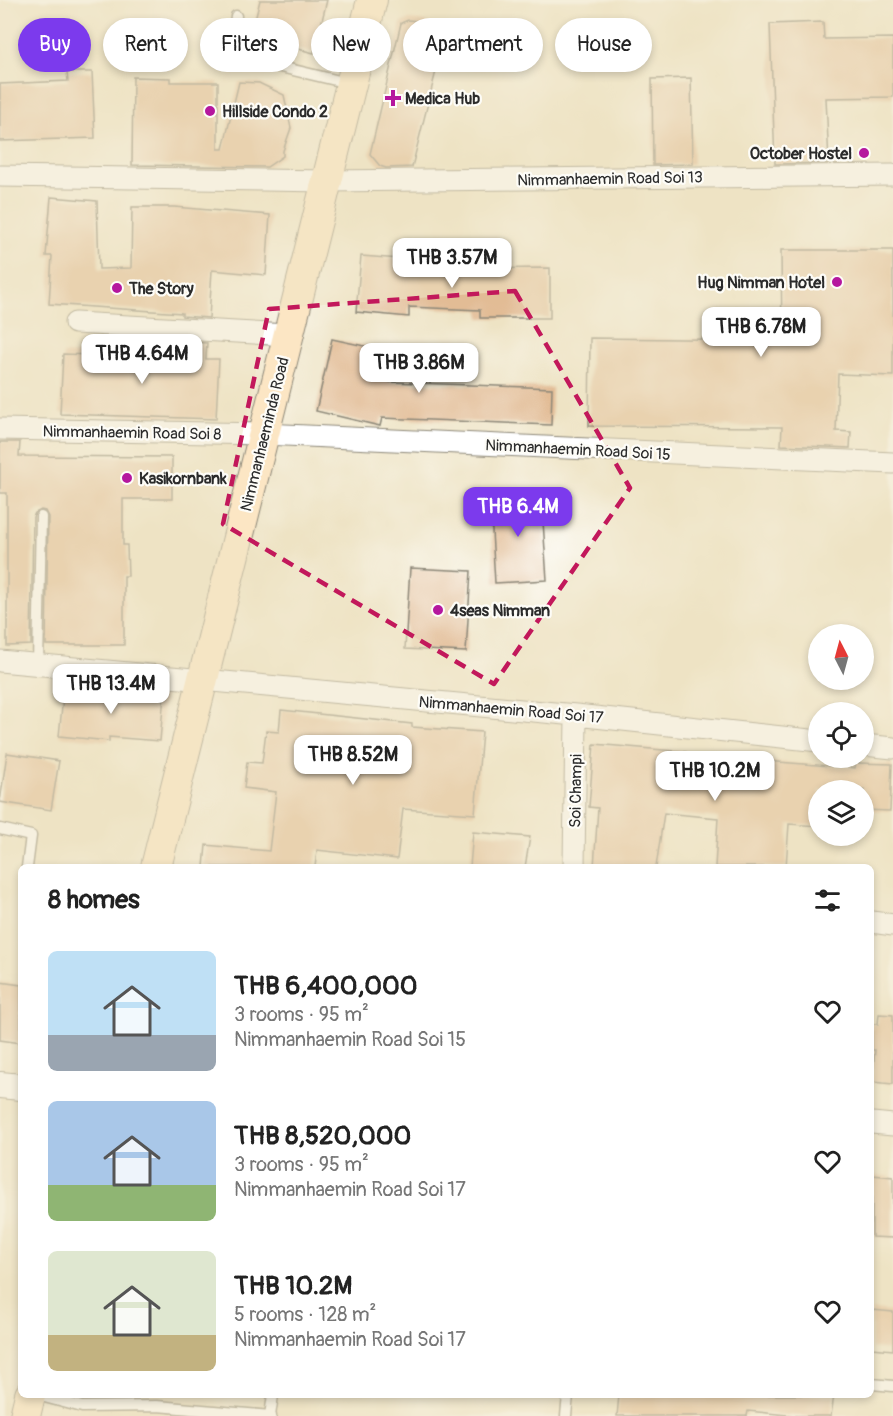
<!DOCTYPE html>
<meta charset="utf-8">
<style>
body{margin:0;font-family:Pangolin,sans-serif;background:#f2f2f2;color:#222;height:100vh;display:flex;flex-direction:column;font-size:22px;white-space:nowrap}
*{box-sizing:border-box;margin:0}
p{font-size:20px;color:#767676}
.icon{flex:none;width:33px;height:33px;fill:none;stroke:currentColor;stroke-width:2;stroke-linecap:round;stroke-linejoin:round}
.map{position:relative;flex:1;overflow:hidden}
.sheet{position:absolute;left:18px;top:864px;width:856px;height:534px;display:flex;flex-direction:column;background:#fff;border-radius:9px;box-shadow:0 3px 9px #0003}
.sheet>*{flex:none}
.hud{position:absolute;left:18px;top:18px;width:858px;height:54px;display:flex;gap:12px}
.needle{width:39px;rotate:354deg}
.tools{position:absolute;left:808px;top:624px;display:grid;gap:12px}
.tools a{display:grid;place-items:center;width:66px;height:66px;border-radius:50%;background:#fff;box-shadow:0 3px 9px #0003;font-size:30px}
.price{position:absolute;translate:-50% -51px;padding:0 14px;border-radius:12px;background:#fff;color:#222;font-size:20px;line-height:39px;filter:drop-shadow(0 2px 3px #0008)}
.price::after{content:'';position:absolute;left:50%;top:36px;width:18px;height:14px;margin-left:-9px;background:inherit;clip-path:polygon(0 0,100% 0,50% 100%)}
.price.selected{background:#7c3aed;color:#fff}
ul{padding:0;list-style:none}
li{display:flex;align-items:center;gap:18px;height:150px;padding:0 30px}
li span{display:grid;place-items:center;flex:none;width:168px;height:120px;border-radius:9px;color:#555}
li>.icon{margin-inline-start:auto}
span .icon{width:72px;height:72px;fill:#fffc;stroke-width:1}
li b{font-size:26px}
h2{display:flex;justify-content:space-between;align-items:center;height:72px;padding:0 30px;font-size:26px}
.chip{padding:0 21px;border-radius:27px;background:#fff;box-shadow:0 3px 9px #0003;font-size:21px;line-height:54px}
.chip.selected{background:#7c3aed;color:#fff}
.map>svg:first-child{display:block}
.building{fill:#e2bc95}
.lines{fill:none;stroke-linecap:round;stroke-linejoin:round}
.service-casing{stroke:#8c8778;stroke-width:13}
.minor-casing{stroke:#8c8778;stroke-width:23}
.tertiary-casing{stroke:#8c8778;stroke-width:28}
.secondary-casing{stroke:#8c8778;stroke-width:32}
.service{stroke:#fff;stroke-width:10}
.minor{stroke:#fff;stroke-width:21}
.tertiary{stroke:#fff;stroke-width:26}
.secondary{stroke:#fce6c4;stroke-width:30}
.marked{fill:none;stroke:#c2185b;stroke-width:4.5;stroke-dasharray:12 8;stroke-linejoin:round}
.poi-dot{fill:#b5179e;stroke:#fdfcf7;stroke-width:2}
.labels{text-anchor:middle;stroke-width:4.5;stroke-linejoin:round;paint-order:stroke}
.poi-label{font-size:16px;font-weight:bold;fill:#2b2b2b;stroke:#fdfcf7;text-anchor:start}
.street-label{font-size:16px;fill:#2b2b2b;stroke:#fdfcf7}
</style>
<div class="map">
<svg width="893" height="1416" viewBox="0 0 893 1416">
<rect width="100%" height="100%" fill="#fdfcf7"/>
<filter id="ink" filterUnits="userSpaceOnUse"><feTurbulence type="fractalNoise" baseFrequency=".0167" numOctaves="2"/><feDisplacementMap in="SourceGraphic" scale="12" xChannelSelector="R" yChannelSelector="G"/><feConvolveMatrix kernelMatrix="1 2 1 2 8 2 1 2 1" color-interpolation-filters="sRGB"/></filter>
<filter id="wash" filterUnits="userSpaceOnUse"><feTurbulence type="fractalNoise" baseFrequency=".008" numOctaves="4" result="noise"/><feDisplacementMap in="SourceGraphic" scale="24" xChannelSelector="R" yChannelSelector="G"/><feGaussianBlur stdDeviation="1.35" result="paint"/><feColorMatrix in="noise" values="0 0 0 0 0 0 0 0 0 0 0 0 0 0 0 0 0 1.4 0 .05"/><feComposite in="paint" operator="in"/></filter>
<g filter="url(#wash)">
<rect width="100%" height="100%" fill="#eee3c4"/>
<g id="blocks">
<path class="building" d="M260,0h67l-13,53 -63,-16z
M408,20l11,1 28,6 -35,140 -26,1 -6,-2 -10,-12 31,-131z
M823,22l1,17 69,-1v59l-67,1 3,65 -54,1 -5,-140z
M67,72h25l3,66 -95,3v-57l68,-3z
M133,77l37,1v4h48v67h5l16,-67 20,1 25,12 7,33 -8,23v5l-16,11 -135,-2z
M691,78l2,86 -40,1 -1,-86z
M51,197l46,4 2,68 32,-1 1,-61h42l96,8 -4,60 -54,-5 -3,48 -27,-2v-3l-133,-9 3,-48h-6z
M781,250h112v126l-55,-2 -2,57 15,1 -1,16 -69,-3 1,-18 -193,-1 1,-88 192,2z
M361,256l52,4v4l45,2 -1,3 93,-1v50h-70v-8l-71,-3v10l-53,-5z
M332,339l65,14 -7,29 162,6 -1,37 -169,-7 -2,8 -64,-15z
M180,342l27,1 -1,16h13l-3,60 -156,-5 3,-60 116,4z
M0,442h20l-1,14 153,1v42h-49v46h4l1,31h-4v69h-78l2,-128 -3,-6 -4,-1 -6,3 -2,4 -2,128 -24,1v-153h-7z
M541,492l6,88 -52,3 -5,-87z
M410,568l61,3 -5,81 -61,-3z
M64,687l100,8 -4,46 -51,-4v4l-50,-5z
M281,710l131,14v3l70,5 -7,82 -72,-5 -6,50 -80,-9 -2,17h-111l2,-22 63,6 7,-59 -32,-4 3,-26 15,1 4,-32 13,1z
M594,744l92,8v3l169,13 1,-5 36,1 -2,47 -26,-1v-20h-45v36l-30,-2 -3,43h-71l3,-49 -54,-5 -8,54h-62l4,-59 -9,-1z
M7,753l52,8 -8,49 -51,-8z
M473,832l57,5 -5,30h-55z
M0,982l21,3v58l-21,-3z
M879,1014l14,1v69l-21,-2 3,-32h-3v-26h6z
M872,1175l21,2v61l-21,-1z
M872,1310l21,2v38l-21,-2z
M619,1395h215l-3,21h-34l-49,-5 -1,5h-130z"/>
</g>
</g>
<g filter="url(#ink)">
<use href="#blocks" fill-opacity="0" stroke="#8c8778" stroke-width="1.5"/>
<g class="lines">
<g class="service-casing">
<path id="service" d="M236,16l-6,39 118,28
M38,664l3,-147
M0,829l31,7 -4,31
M872,1384l21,2
M37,1395l45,12 75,-1 114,10
M270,1416l3,-21
M566,1416l2,-21"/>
</g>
<g class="minor-casing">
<path id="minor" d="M0,176l327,5 566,-6
M75,323l213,12
M0,429l264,5 629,29
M0,661l576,54 243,26
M864,745l29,3
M574,867l2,-152
M872,922l21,3
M872,1123l21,2"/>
</g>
<g class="tertiary-casing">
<path id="tertiary" d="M0,1085l21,2"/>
</g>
<g class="secondary-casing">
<path id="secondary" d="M156,867l216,-867
M25,1416l5,-21"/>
</g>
<use href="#service" class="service"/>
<use href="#minor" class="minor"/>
<use href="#tertiary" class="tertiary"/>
<use href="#secondary" class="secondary"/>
</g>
</g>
<path d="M0 0H893V1416H0ZM515,291l115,197 -136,196 -271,-160 46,-215z" fill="#eee3c4" fill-opacity=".55" fill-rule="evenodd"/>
<path class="marked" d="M515,291l115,197 -136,196 -271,-160 46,-215z"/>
<g class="poi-dot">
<path d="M390 89h6v6h6v6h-6v6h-6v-6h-6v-6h6z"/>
<circle cx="210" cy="111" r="6"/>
<circle cx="864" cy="153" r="6"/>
<circle cx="837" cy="282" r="6"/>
<circle cx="117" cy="288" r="6"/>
<circle cx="127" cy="478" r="6"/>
<circle cx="438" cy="610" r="6"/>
</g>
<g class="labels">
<g class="poi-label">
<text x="405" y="104">Medica Hub</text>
<text x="222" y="117">Hillside Condo 2</text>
<text x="852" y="159" text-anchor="end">October Hostel</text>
<text x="825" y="288" text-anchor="end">Hug Nimman Hotel</text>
<text x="129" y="294">The Story</text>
<text x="139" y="484">Kasikornbank</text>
<text x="450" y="616">4seas Nimman</text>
</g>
<g class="street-label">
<text transform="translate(610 178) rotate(-1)" y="6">Nimmanhaemin Road Soi 13</text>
<text transform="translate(132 432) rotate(1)" y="6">Nimmanhaemin Road Soi 8</text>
<text transform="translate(264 434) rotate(-76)" y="6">Nimmanhaeminda Road</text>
<text transform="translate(578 449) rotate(3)" y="6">Nimmanhaemin Road Soi 15</text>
<text transform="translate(511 709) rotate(5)" y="6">Nimmanhaemin Road Soi 17</text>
<text transform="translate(575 791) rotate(-89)" y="6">Soi Champi</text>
</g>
</g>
</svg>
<div class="tools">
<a><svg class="needle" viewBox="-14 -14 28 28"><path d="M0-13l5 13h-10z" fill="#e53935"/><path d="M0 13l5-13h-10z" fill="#767676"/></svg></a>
<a><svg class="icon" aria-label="locate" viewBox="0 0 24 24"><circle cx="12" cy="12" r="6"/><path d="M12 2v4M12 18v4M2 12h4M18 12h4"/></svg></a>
<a><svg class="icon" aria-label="layers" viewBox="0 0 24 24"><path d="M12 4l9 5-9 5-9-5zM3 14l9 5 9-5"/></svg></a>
</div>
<b class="price" style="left:452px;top:289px">THB 3.57M</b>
<b class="price" style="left:761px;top:358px">THB 6.78M</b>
<b class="price" style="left:142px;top:385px">THB 4.64M</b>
<b class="price" style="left:419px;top:394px">THB 3.86M</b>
<b class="price selected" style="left:518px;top:538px">THB 6.4M</b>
<b class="price" style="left:111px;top:715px">THB 13.4M</b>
<b class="price" style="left:353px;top:786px">THB 8.52M</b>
<b class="price" style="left:715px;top:802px">THB 10.2M</b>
<div class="hud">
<a class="chip selected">Buy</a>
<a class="chip">Rent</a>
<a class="chip">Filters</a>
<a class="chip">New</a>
<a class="chip">Apartment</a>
<a class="chip">House</a>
</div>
<section class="sheet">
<h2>8 homes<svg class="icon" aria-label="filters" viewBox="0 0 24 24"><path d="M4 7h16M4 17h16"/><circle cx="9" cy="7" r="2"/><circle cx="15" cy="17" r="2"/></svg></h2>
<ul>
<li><span style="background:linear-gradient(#bfe0f5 70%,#9aa5b1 0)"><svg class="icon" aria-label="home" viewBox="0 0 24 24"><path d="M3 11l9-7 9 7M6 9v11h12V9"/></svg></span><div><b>THB 6,400,000</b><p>3 rooms · 95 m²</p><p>Nimmanhaemin Road Soi 15</p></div><svg class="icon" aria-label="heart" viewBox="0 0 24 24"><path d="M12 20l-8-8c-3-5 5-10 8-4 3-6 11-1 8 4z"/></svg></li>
<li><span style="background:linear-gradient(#a9c7e8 70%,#8fb573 0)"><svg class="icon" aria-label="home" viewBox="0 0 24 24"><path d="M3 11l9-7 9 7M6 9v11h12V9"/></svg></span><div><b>THB 8,520,000</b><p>3 rooms · 95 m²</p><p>Nimmanhaemin Road Soi 17</p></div><svg class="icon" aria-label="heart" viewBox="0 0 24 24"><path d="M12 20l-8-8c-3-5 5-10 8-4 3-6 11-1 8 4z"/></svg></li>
<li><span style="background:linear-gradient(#dfe7d0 70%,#c2b280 0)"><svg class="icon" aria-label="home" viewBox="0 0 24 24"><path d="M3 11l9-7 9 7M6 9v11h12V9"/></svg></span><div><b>THB 10.2M</b><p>5 rooms · 128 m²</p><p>Nimmanhaemin Road Soi 17</p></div><svg class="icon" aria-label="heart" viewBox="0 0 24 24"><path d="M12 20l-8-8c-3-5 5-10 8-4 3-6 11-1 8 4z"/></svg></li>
</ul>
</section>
</div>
